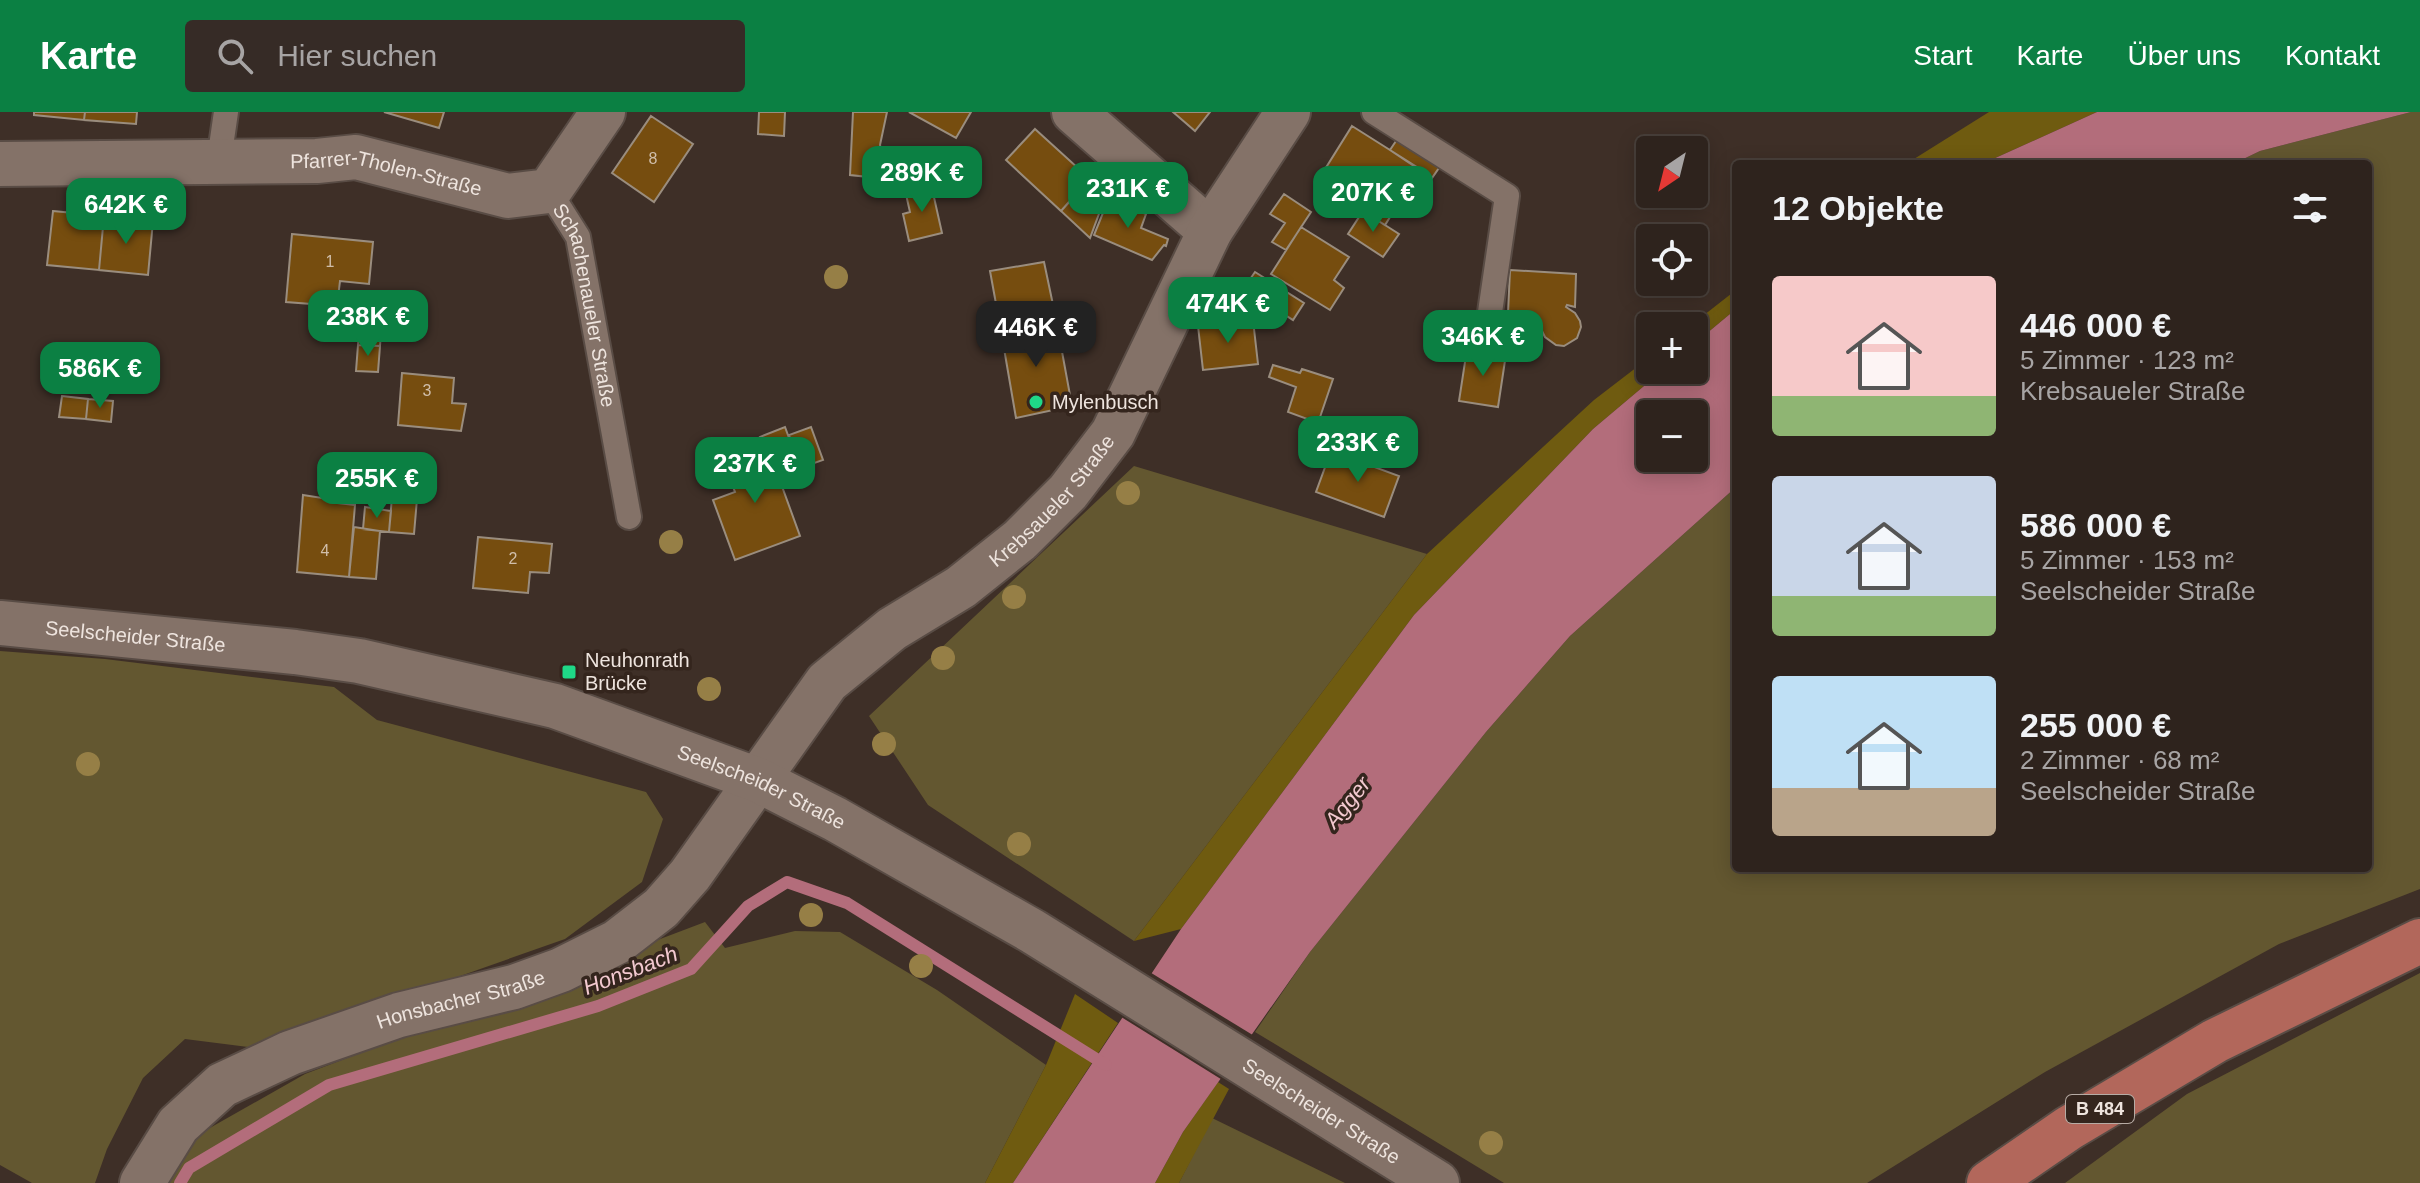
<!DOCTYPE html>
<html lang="de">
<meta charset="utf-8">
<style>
body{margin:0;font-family:Helvetica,sans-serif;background:#362b26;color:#f1f3f6;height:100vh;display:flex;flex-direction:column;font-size:30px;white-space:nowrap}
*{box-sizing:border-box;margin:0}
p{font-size:26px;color:#a7a4a4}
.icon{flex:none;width:44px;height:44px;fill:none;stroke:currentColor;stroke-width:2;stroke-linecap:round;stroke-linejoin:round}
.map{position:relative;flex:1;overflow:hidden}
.panel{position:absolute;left:1732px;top:48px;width:640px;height:712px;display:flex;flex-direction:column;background:#2e231d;border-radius:8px;box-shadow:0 4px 20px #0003,0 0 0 2px #49403b}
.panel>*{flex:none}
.needle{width:52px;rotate:215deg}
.fabs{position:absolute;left:1636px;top:24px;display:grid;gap:16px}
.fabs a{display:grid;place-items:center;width:72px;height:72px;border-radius:8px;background:#2e231d;box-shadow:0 4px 20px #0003,0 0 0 2px #49403b;font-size:40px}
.price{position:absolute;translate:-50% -68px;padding:0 18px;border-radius:16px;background:#0b8043;color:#fff;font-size:26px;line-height:52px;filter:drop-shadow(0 2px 4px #0008)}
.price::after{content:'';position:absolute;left:50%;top:48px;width:24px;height:18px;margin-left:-12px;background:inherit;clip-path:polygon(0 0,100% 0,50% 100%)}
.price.on{background:#222;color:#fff}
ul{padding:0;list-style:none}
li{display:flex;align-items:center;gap:24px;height:200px;padding:0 40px}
li span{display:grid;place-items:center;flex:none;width:224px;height:160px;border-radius:8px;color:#555}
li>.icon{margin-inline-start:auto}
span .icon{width:96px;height:96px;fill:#fffc;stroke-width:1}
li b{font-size:34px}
h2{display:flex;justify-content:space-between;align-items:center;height:96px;padding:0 40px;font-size:34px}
header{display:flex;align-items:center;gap:48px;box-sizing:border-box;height:112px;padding:0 40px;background:#0b8043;color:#fff}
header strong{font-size:38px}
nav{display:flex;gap:44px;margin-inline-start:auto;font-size:28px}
.search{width:560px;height:72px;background:#362b26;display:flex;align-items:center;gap:20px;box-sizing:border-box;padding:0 28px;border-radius:8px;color:#a7a4a4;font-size:30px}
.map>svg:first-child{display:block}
.green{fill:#635730}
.forest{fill:#6f5b10}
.water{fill:#b36d7b;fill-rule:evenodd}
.pier{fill:#3e2f27}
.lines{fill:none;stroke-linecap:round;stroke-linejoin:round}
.stream{stroke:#b36d7b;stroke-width:12}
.building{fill:#764d0f;stroke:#9a8d7e;stroke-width:2}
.service-casing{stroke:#594c45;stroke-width:28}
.minor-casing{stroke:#594c45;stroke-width:48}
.tertiary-casing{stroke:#594c45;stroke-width:48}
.primary-casing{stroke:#594c45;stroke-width:48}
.service{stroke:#847268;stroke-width:24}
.minor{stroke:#847268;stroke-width:44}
.tertiary{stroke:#847268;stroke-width:44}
.primary{stroke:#b2675b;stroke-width:44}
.tree{fill:#967f46}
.poi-dot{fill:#1fd887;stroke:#34251d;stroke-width:3}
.labels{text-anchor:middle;stroke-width:7;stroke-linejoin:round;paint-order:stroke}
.number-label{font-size:16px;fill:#d0beaa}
.shield{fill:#34251d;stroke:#b6aba4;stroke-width:2}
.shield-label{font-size:18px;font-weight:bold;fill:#eee4de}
.street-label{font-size:20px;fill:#eee4de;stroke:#34251d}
.poi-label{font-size:20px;fill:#eee4de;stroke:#34251d;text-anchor:start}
.water-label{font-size:22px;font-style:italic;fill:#f3c9d0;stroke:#34251d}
</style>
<header>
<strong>Karte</strong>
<div class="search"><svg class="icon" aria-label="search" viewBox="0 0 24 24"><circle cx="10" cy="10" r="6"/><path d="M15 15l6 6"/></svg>Hier suchen</div>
<nav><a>Start</a><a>Karte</a><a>Über uns</a><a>Kontakt</a></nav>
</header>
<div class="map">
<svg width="2420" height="1071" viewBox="0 0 2420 1071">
<rect width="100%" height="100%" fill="#3e2f27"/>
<path class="green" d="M2411,0h9v777l-141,55 -234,128 -178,111h-363l-249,-151 55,-80 176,-220 84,-96 166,-149v381h632v-704h-135l27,-13z
M1134,354l293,88 -293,387 -206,-136 -59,-89z
M0,539l105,8 229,28 43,33 269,72 17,27 -21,63 -77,57 -309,109 -71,-9 -42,39 -36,71 -12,34h-63l-32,-18z
M705,810l20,26 70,-17 45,1 97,58 109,75 -61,118h-827l27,-41 120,-68z
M2420,861v210h-355l122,-89z
M1212,1006l133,65h-166z"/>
<path class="forest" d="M1989,0h108l-115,52h-76z
M1736,178v19l-42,35v-18h-4z
M1650,245v13h13l-70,59 -179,186 -233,314 -47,12 293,-387 167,-154z
M1075,882l43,29 -105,160h-28l61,-118z
M1218,970l11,7 -50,94h-24l28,-51z"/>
<path class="water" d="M2097,0h314l-151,39 -27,13h-251z
M1736,197v178l-166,149 -84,96 -176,220 -127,180 -28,51h-142l168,-254 233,-314 179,-186 70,-59h31v-26zM1650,302h44v44h-44z"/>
<path class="pier" d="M1148,859l108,66 -32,44 -106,-66z"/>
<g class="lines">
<path class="stream" d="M180,1071l9,-15 140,-83 269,-79 93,-37 57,-63 39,-24 60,21 259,162"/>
</g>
<path class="building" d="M34,0h51l-1,8 -50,-5z
M85,0h52l-1,12 -52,-4z
M384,0h60l-5,16z
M759,0h26l-1,24 -26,-2z
M853,0h34l-7,33 8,34 -38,-4z
M909,0h62l-15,26z
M1173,0h37l-15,19z
M651,4l42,28 -39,58 -42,-29z
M1352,14l68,43 -35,56 -68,-43z
M1035,17l55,50 -29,32 -55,-51z
M1400,23l43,27 -11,16 -42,-28z
M931,72l11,49 -33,8 -6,-27 7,-2 -5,-22z
M1084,73l19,18 -13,35 -29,-27z
M1284,82l27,18 -25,38 -14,-8 13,-19 -15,-9z
M1109,86l37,16 -5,14 27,11 -2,7 -2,-1 -12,15 -58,-25z
M53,99l51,5 -5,54 -52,-5z
M1363,99l36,23 -16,23 -35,-23z
M104,104l49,5 -5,54 -49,-5z
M1301,115l48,30 -15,23 10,8 -14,22 -59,-36z
M292,122l81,8 -4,42 -29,-3 -3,25 -51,-4z
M1044,150l12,57 -55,12 -11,-60z
M1510,158l66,4 -1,33 -8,-2 -1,2 9,6 5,8 1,6 -4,11 -13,8 -8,-1 -11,-8 -4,-8 -2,16 -18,-1v-8l-14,-1z
M1255,160l49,31 -11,17 -49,-32z
M360,207l22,1 -2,26 -22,-1z
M1056,207l16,87 -56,12 -15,-87z
M1253,208l5,44 -55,6 -5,-44z
M358,233l22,1 -2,26 -22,-1z
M1467,237l39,5 -8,53 -39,-6z
M1273,253l27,8 2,-4 31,10 -15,44 -30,-11 8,-25 -27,-10z
M402,261l52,5 -2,25 14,1 -5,27 -63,-6z
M62,284l26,3 -2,20 -27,-2z
M88,287l25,2 -2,21 -25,-3z
M785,315l15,41 -22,8 -11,-31 -3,1 -4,-9z
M811,315l12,33 -23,8 -11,-33z
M767,333l33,91 -65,24 -22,-60 22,-8 -12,-31z
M1331,339l68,25 -15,41 -68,-25z
M303,383l26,4v3l26,3 -6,72 -52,-5z
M392,385l25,2 -3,35 -25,-2z
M365,395l26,4 -2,21 -26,-3z
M354,415l26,4 -4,48 -27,-2z
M478,425l74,7 -3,29 -19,-1 -2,21 -55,-5z"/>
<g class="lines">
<g class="service-casing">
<g id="service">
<path d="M1374,0l133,84 -19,130"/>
<path d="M219,48l7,-48"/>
<path id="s1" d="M549,79l29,46 51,280"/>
</g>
</g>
<g class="minor-casing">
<g id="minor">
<path d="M1074,0l136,119"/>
<path id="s2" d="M0,52l317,-3 39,-4 152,39 41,-5 54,-79"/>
<path id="s3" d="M142,1071l36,-58 44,-40 68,-32 109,-38 115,-28 47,-17 56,-28 44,-34 29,-33 137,-193 65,-53 69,-42 59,-47 48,-48 45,-59 97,-202 78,-119"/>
</g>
</g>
<g class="tertiary-casing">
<g id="tertiary">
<path id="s4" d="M0,511l295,29 64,9 196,45 203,74 77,39 197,112 405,252"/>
</g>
</g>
<g class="primary-casing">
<path id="primary" d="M1989,1071l80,-55 146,-87 205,-100"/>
</g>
<use href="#service" class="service"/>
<use href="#minor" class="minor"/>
<use href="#tertiary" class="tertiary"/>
<use href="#primary" class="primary"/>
</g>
<g class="tree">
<circle cx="836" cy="165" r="12"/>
<circle cx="1128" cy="381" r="12"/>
<circle cx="671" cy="430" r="12"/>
<circle cx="1014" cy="485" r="12"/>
<circle cx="943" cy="546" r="12"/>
<circle cx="709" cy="577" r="12"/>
<circle cx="884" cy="632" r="12"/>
<circle cx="88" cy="652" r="12"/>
<circle cx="1019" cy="732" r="12"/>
<circle cx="811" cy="803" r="12"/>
<circle cx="921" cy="854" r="12"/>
<circle cx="1491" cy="1031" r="12"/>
</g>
<g class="poi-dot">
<circle cx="1036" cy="290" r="8"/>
<rect x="561" y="552" width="16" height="16" rx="4"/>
</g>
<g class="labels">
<g class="number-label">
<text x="653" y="52">8</text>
<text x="330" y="155">1</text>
<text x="427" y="284">3</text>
<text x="325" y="444">4</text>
<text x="513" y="452">2</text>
</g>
<rect class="shield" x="2066" y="983" width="68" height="28" rx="6"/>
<g class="shield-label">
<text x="2100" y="1003">B 484</text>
</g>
<g class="street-label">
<text dy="7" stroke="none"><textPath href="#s2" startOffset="388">Pfarrer-Tholen-Straße</textPath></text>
<text dy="7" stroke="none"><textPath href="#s1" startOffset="122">Schachenaueler Straße</textPath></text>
<text dy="7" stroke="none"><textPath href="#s3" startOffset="1176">Krebsaueler Straße</textPath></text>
<text dy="7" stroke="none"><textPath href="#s4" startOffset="136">Seelscheider Straße</textPath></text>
<text dy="7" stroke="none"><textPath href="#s4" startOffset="784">Seelscheider Straße</textPath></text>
<text dy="7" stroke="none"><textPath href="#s3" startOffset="382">Honsbacher Straße</textPath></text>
<text dy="7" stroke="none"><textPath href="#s4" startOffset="1432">Seelscheider Straße</textPath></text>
</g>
<g class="poi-label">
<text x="1052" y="297">Mylenbusch</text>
<text x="585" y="555">Neuhonrath<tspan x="585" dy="23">Brücke</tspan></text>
</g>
<g class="water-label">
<text transform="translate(1347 690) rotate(-51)" y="8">Agger</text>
<text transform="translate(630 858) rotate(-21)" y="8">Honsbach</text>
</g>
</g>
</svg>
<div class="fabs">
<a><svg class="needle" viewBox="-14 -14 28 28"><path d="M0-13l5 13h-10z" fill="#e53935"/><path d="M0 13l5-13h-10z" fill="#a7a4a4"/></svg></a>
<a><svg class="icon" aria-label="locate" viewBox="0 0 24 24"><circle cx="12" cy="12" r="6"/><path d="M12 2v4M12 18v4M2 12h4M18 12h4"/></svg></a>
<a>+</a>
<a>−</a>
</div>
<b class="price" style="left:922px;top:102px">289K €</b>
<b class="price" style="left:1128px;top:118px">231K €</b>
<b class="price" style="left:1373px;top:122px">207K €</b>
<b class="price" style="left:126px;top:134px">642K €</b>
<b class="price" style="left:1228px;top:233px">474K €</b>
<b class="price" style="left:368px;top:246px">238K €</b>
<b class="price on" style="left:1036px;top:257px">446K €</b>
<b class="price" style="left:1483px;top:266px">346K €</b>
<b class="price" style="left:100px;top:298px">586K €</b>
<b class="price" style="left:1358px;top:372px">233K €</b>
<b class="price" style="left:755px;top:393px">237K €</b>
<b class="price" style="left:377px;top:408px">255K €</b>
<section class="panel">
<h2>12 Objekte<svg class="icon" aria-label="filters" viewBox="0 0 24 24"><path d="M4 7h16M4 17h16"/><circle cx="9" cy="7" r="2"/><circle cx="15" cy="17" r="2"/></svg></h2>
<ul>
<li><span style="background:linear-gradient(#f6c9c9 75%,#8fb573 0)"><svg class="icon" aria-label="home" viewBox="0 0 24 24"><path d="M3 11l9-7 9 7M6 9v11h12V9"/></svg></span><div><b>446 000 €</b><p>5 Zimmer · 123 m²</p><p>Krebsaueler Straße</p></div></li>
<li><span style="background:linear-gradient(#c9d6e8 75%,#8fb573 0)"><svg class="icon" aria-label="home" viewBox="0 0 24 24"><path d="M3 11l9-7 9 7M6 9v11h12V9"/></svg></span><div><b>586 000 €</b><p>5 Zimmer · 153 m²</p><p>Seelscheider Straße</p></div></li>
<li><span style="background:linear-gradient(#bfe0f5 70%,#b9a48a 0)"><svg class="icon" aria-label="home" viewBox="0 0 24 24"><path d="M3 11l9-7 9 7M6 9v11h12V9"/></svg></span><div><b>255 000 €</b><p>2 Zimmer · 68 m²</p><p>Seelscheider Straße</p></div></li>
</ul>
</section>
</div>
